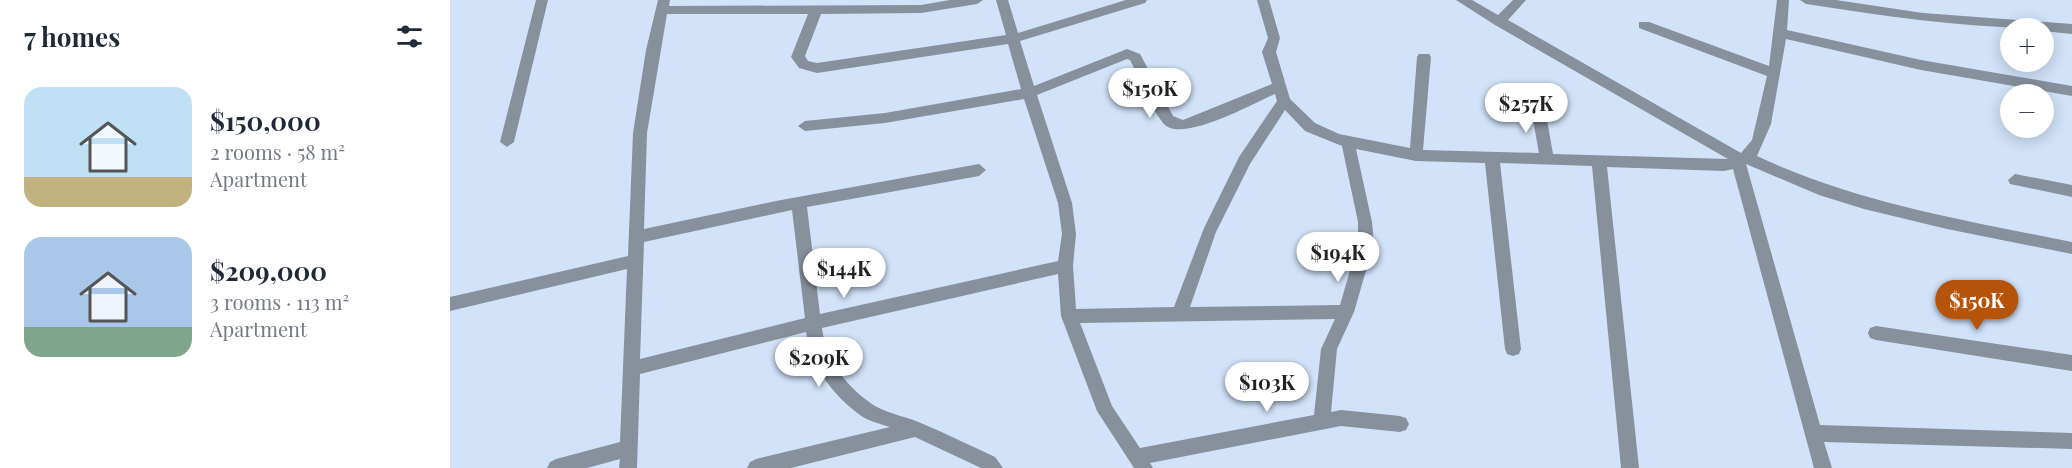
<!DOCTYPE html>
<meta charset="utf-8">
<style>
body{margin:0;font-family:"Playfair Display",serif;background:#f2f2f3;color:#1f2937;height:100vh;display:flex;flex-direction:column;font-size:22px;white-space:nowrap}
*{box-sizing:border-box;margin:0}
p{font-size:20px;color:#747a83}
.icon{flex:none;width:33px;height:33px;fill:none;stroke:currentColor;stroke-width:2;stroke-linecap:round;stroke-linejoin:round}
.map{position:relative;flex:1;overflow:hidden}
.drawer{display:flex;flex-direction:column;background:#fff;width:450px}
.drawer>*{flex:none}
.fabs{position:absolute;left:1550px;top:18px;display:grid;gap:12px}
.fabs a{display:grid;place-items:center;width:54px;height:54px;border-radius:50%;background:#fff;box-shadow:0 3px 15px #0003;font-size:30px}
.price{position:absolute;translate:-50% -51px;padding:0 14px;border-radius:21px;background:#fff;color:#222;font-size:20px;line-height:39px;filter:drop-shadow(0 2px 3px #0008)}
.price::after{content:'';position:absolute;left:50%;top:36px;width:18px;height:14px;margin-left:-9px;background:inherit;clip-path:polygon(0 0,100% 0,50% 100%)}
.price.current{background:#b45309;color:#fff}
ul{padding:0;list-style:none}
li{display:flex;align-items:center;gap:18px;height:150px;padding:0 24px}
li span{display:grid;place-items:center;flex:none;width:168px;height:120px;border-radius:18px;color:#555}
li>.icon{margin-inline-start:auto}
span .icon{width:72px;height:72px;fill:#fffc;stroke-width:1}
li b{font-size:26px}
h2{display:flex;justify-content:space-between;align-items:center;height:72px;padding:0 24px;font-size:26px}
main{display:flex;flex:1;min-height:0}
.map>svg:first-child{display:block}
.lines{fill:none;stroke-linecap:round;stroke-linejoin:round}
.minor{fill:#88909c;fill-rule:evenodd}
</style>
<main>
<section class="drawer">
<h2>7 homes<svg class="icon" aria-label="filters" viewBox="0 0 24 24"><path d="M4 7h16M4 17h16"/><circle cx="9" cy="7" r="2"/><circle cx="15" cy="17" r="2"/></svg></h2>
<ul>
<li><span style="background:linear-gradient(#bfe0f5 75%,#c2b280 0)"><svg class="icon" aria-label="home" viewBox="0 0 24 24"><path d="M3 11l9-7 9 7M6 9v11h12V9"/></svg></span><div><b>$150,000</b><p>2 rooms · 58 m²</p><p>Apartment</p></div></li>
<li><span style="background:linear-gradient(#a9c7e8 75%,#7fa58c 0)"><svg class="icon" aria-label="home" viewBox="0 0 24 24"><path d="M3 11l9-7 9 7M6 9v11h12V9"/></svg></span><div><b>$209,000</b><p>3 rooms · 113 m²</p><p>Apartment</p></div></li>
</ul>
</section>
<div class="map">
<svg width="1622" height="468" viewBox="0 0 1622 468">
<rect width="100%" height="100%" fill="#d1e2f9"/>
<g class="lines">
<path class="minor" d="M86,0h12l-34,142 -7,5 -7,-5z
M208,0h12l-1,6 252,-1 29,-5h33l-6,4 -56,9 -100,1 -16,42 3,5 9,2 189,-28 -10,-35h12l10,33 108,-33h21l-2,3 -125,38 14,45 93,-37 13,5 33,62 10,4 89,-36 -10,-32 6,-14 -11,-38h12l11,38 -4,14 14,47 25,24 24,11 71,14 7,-91 2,-3h10l2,3 -8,93 116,3 -9,-50 7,-5 7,5 9,51 175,5 -233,-134 -39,-25h16l26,15 15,-15h13l-18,20 233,133 11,-13 15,-64 -128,-48v-6h10l120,44 8,-66h12l-2,30 134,30 151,26v10l-151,-26 -135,-31 -15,85 -14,32c100,47 207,64 315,86v12l-125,-25 -83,-20 -45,-14 -73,-31 74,261 252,8v16l-248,-7 8,26h-18l-81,-299 -9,2 -117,-4 32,301h-18l-29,-302 -92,-3 21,186 -2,5 -6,2 -6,-2 -2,-5 -20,-186 -69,-2 -60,-12 16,73 2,21 -20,69 -17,37 -6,63 10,-2 59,6 6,2 3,6 -3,6 -6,2 -59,-6 -191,37 3,5h-19l-37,-57 -36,-95 -3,-42 -236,54c4,33 25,60 53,78 14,8 33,11 48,18 24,10 48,22 72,33l8,11h-22l-66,-31 -124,31h-44l3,-6 6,-3 134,-32c-9,-3 -19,-5 -27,-10 -29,-20 -52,-50 -57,-85l-166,42 -3,94h-18l1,-9 -33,9h-40l3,-6 6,-3 64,-17 7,-173 -177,42v-14l178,-41 5,-123 13,-83zM217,14h141l-17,43 8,11 18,5 191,-29 13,45 -136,24 -80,8 -7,5 7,5 80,-8 139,-24 34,104 4,31 -4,27 -238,53 -13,-107 172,-31 7,-6 -7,-6 -203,37 -132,28 3,-96zM677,59l3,1c10,19 20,47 33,63 17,22 91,-20 112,-29l2,7 -38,56 -35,71 -30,79 -98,2 -3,-43 3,-32 -4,-31 -35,-108zM835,110l20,21 37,15 16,76v21l-18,62 -150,2 26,-75 34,-68zM342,210l13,108 -165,41 4,-117zM885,319l-14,30 -7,66 -174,33 -28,-42 -32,-83z
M1350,0h36l87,13 149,11v10l-29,-3v-3c-80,0 -158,-12 -237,-24z
M1565,174l57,11v12l-62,-13 -2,-4z
M1426,326l196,29v16l-196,-31 -6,-2 -2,-5 2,-5z"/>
</g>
</svg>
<div class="fabs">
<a>+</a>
<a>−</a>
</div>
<b class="price" style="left:700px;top:119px">$150K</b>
<b class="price" style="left:1076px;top:134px">$257K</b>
<b class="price" style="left:888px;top:283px">$194K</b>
<b class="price" style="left:394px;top:299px">$144K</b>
<b class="price current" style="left:1527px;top:331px">$150K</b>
<b class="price" style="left:369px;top:388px">$209K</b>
<b class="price" style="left:817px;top:413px">$103K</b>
</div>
</main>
